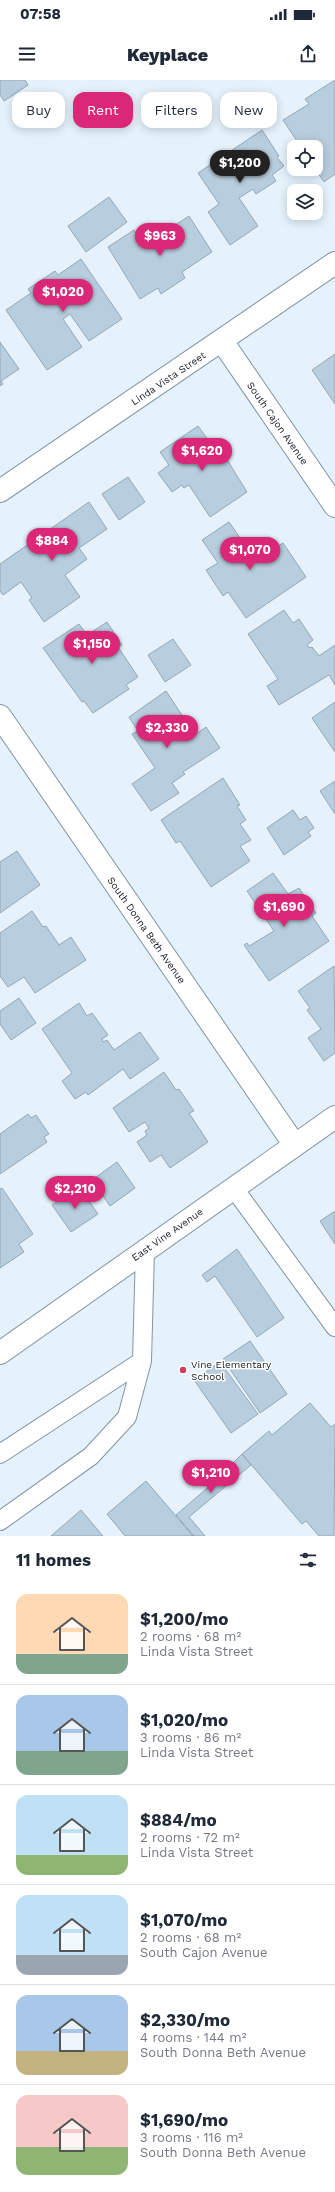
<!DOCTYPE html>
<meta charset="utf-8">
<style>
body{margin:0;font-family:"Work Sans",sans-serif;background:#f6f6f7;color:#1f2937;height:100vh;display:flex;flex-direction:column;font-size:15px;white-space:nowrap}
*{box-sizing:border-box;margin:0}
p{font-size:13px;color:#747a83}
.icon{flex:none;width:22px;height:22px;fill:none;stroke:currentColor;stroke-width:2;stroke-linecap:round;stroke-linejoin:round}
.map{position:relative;height:1456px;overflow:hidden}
.sheet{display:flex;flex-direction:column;background:#fff;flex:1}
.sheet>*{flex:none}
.top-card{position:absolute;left:12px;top:12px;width:311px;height:36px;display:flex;gap:8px}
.tools{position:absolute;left:287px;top:60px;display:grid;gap:8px}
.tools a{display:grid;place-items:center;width:36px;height:36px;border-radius:8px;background:#fff;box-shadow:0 2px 10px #0003;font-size:20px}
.price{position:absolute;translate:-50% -34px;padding:0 9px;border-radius:14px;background:#db2777;color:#fff;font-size:13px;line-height:26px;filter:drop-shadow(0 1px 2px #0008)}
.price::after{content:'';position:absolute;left:50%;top:24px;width:12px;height:9px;margin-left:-6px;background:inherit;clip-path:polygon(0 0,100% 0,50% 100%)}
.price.on{background:#222;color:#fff}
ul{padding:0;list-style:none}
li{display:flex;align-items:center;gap:12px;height:100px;padding:0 16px}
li+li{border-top:1px solid #e0e1e3}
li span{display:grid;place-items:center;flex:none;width:112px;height:80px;border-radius:12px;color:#555}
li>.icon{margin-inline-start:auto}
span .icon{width:48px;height:48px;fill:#fffc;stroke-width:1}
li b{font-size:17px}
h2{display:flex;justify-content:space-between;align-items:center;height:48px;padding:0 16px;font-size:17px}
.tag{padding:0 14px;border-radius:12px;background:#fff;box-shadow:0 2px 10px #0003;font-size:14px;line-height:36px}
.tag.on{background:#db2777;color:#fff}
.status{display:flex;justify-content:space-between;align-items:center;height:28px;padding:0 20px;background:#fff;direction:ltr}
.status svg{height:11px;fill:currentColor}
header{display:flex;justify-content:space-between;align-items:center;height:52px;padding:0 16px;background:#fff;font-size:18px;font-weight:800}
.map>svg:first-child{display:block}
.building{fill:#b8cddd;stroke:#93a8b7}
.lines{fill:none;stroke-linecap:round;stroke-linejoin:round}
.lane-casing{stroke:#8195a4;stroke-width:20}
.street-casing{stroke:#8195a4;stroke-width:24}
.secondary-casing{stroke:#8195a4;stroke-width:24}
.lane{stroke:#fff;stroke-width:18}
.street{stroke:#fff;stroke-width:22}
.secondary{stroke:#fff;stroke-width:22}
.poi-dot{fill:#ce3e5e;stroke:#fff;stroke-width:1.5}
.labels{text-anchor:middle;stroke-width:3;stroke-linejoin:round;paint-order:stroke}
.street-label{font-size:10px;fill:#141c22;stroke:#fff}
.poi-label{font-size:10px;fill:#141c22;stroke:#fff;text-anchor:start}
</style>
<div class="status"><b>07:58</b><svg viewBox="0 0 49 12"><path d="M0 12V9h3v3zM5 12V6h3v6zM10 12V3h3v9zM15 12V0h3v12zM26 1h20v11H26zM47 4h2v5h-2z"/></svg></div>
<header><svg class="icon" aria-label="menu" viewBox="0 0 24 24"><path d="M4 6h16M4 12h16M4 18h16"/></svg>Keyplace<svg class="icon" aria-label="share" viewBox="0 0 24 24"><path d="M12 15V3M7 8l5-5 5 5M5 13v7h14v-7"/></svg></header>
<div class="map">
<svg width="335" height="1456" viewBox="0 0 335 1456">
<rect width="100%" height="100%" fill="#e5f2fc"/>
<path class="building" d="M0,0h25l3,5 -24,16 -4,-6z
M335,0v94l-11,8 -9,-13 1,-22h-15l-18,-27 26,-16 -4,-5z
M262,50l17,26 -2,1 7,9 -12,9 4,6 -20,13 -3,-5 -14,9 19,28 -28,19 -22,-33 11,-8 -21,-31z
M109,117l18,25 -41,30 -18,-26z
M189,136l23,36 -30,20 3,6 -24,16 -3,-6 -18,11 -32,-52 26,-17 11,15z
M81,179l41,60 -33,22 -19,-27 -7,5 19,28 -35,23 -41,-60 25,-17 -3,-4 27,-18 3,4z
M0,262l19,27 -18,12 2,3 -3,2z
M335,274v50l-23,-34z
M198,346l19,26 4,-2 26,42 -37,25 -21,-32 -5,3 -2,-3 -10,7 -14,-19 11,-8 -9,-13z
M128,397l17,25 -26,18 -17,-26z
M89,422l18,27 -28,19 8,11 -22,16 15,22 -36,25 -15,-22 3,-2 -11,-16 -18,13 -3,-4v-27z
M229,442l27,39 27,-18 23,34 -60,41 -18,-26 -5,4 -17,-26 12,-7 -16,-23z
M284,530l9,13 6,-4 14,21 -6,5 3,3 2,-1 7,9 16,-11v40l-6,-10 -50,30 -12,-19 11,-7 -30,-45z
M107,542l15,23 -4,2 20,30 -12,8 3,4 -36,24 -9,-12 -2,1 -39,-54 36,-24 8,11z
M173,559l18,26 -26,17 -17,-27z
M166,611l29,44 11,-8 14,21 -37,24 2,2 -13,9 7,10 -28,18 -19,-27 23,-16 -23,-34 6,-3 -9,-14z
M335,622v50l-23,-34z
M223,698l17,27 -3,1 9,14 -6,4 11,16 -11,6 10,15 -39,26 -31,-46 -4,2 -15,-23z
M335,701v33l-15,-23z
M293,730l7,10 6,-4 8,12 -6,4 3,4 -27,19 -17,-27z
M17,771l23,34 -40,28v-51z
M273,793l15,21 11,-6 17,25 -4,3 17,25 -60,40 -25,-36 3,-2 2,3 25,-15 -27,-40z
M32,831l11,16 3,-1 13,19 12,-8 15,23 -51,33 -11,-16 -16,10 -8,-11v-43z
M334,886l1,87 -11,8 -16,-23 13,-9 -14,-19 3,-2 -12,-17z
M19,918l17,25 -25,17 -11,-16v-13z
M79,923l8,13 5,-3 16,22 -6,4 1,3 4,-2 7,10 26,-18 19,27 -29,20 -7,-10 -35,26 -2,-3 -11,7 -13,-18 10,-8 -30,-44z
M164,992l12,18 3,-1 15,22 -5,2 19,29 -38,26 -9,-13 -11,7 -13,-20 10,-7 -2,-4 4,-3 -4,-6 -16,10 -16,-24z
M28,1034l3,4 5,-3 13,19 -5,3 3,5 -47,32v-40z
M117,1082l18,26 -25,18 -18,-26z
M79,1107l19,27 -27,18 -19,-27z
M2,1108l31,46 -14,10 5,8 -24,16v-79z
M335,1131v33l-15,-23z
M237,1169l47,69 -27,19 -42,-61 -8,6 -5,-7z
M250,1261l37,53 -27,19 -37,-54z
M220,1282l38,52 -27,19 -37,-53z
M310,1323l21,24 4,-3 -1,112h-15l-13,-15 -4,3 -60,-70 27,-23 3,4z
M242,1374l9,11 -62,52 16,19h-11l-18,-21 59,-51 -2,-1z
M146,1401l47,55h-68l-18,-22z
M81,1430l22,26h-52z"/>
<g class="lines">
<g class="lane-casing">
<path id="lane" d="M233,1107l102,140
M0,1374l142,-93
M0,1441l91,-65 36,-39 15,-56 3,-111"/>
</g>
<g class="street-casing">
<path id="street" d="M222,261l113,165
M0,411l335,-228
M0,636l294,428"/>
</g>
<g class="secondary-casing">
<path id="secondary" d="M0,1273l335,-236"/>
</g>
<use href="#lane" class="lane"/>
<use href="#street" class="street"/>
<use href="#secondary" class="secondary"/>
</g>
<circle class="poi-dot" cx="183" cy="1290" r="4"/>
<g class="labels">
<g class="street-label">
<text transform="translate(168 298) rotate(-34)" y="4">Linda Vista Street</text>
<text transform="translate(278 343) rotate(55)" y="4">South Cajon Avenue</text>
<text transform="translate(147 850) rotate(55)" y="4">South Donna Beth Avenue</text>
<text transform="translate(167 1154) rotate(-35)" y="4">East Vine Avenue</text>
</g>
<g class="poi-label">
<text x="191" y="1288">Vine Elementary<tspan x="191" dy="12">School</tspan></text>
</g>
</g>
</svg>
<div class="tools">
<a><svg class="icon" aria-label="locate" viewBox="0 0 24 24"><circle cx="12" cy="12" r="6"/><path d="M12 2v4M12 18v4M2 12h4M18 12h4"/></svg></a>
<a><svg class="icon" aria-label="layers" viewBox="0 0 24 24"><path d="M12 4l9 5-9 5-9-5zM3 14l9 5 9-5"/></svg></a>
</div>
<b class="price on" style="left:240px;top:104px">$1,200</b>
<b class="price" style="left:160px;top:177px">$963</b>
<b class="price" style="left:63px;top:233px">$1,020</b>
<b class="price" style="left:202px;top:392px">$1,620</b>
<b class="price" style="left:52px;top:482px">$884</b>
<b class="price" style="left:250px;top:491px">$1,070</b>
<b class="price" style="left:92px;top:585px">$1,150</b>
<b class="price" style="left:167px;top:669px">$2,330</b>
<b class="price" style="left:284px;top:848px">$1,690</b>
<b class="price" style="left:75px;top:1130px">$2,210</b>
<b class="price" style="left:211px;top:1414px">$1,210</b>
<div class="top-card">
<a class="tag">Buy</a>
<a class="tag on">Rent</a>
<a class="tag">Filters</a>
<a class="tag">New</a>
</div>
</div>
<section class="sheet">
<h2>11 homes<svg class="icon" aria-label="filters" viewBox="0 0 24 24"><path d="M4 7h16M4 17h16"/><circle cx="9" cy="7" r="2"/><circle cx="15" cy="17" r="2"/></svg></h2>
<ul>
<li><span style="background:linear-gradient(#ffd9b3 75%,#7fa58c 0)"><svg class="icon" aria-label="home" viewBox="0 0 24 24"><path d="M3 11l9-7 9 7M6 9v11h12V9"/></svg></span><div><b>$1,200/mo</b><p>2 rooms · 68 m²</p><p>Linda Vista Street</p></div></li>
<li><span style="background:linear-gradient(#a9c7e8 70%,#7fa58c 0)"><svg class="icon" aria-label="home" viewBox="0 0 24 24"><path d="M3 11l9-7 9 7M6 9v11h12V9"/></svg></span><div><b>$1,020/mo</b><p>3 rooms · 86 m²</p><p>Linda Vista Street</p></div></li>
<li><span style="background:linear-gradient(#bfe0f5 75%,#8fb573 0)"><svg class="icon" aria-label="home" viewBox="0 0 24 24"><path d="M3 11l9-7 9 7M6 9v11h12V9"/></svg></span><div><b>$884/mo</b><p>2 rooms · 72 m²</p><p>Linda Vista Street</p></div></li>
<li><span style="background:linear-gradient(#bfe0f5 75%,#9aa5b1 0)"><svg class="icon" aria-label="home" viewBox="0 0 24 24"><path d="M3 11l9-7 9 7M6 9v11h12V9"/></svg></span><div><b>$1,070/mo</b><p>2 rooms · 68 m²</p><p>South Cajon Avenue</p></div></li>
<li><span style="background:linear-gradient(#a9c7e8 70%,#c2b280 0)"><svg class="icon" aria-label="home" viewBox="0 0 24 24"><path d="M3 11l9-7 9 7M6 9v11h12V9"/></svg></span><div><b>$2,330/mo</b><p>4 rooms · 144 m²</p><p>South Donna Beth Avenue</p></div></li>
<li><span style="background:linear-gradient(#f6c9c9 65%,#8fb573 0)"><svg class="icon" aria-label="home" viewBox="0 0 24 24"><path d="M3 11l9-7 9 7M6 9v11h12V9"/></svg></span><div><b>$1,690/mo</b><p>3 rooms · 116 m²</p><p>South Donna Beth Avenue</p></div></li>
</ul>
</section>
